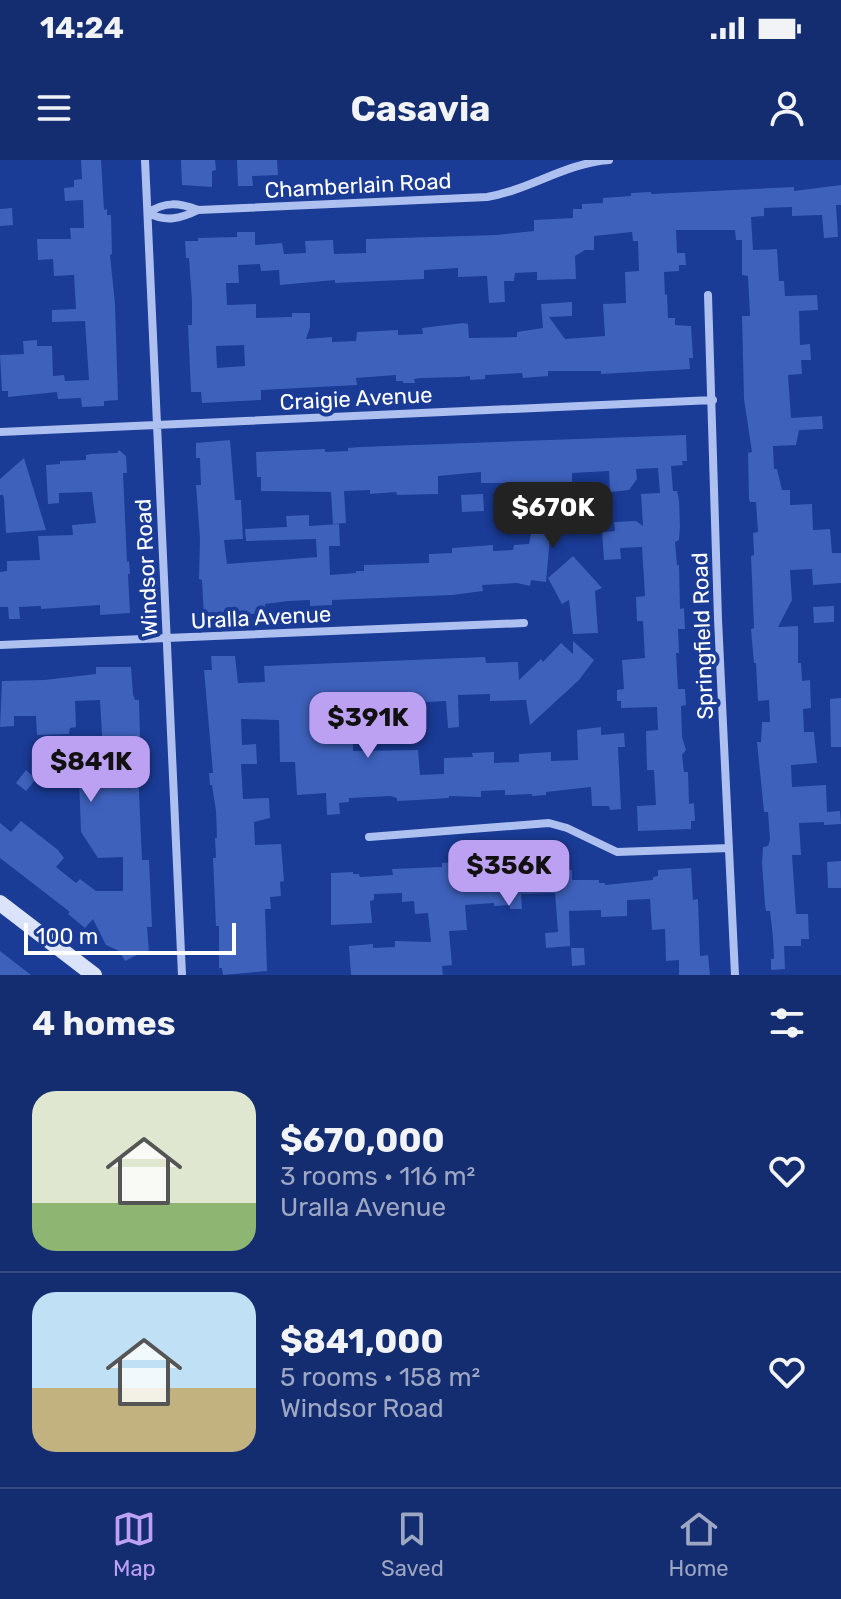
<!DOCTYPE html>
<meta charset="utf-8">
<style>
body{margin:0;font-family:Rubik,sans-serif;background:#213878;color:#f1f3f6;height:100vh;display:flex;flex-direction:column;font-size:30px;white-space:nowrap}
*{box-sizing:border-box;margin:0}
p{font-size:26px;color:#9da7c3}
.icon{flex:none;width:44px;height:44px;fill:none;stroke:currentColor;stroke-width:2;stroke-linecap:round;stroke-linejoin:round}
.map{position:relative;height:815px;overflow:hidden}
.details{display:flex;flex-direction:column;background:#142c70;flex:1}
.details>*{flex:none}
.scale{position:absolute;left:24px;bottom:20px;width:212px;box-sizing:border-box;padding-left:8px;border:4px solid #fff;border-top:0;font-size:22px;line-height:28px;white-space:nowrap;color:#fff;-webkit-text-stroke:6px #1a3b96;paint-order:stroke}
.price{position:absolute;translate:-50% -68px;padding:0 18px;border-radius:16px;background:#bca0f2;color:#111;font-size:26px;line-height:52px;filter:drop-shadow(0 2px 4px #0008)}
.price::after{content:'';position:absolute;left:50%;top:48px;width:24px;height:18px;margin-left:-12px;background:inherit;clip-path:polygon(0 0,100% 0,50% 100%)}
.price.active{background:#222;color:#fff}
ul{padding:0;list-style:none}
li{display:flex;align-items:center;gap:24px;height:200px;padding:0 32px}
li+li{border-top:2px solid #334883}
li span{display:grid;place-items:center;flex:none;width:224px;height:160px;border-radius:24px;color:#555}
li>.icon{margin-inline-start:auto}
span .icon{width:96px;height:96px;fill:#fffc;stroke-width:1}
li b{font-size:34px}
h2{display:flex;justify-content:space-between;align-items:center;height:96px;padding:0 32px;font-size:34px}
.status{display:flex;justify-content:space-between;align-items:center;height:56px;padding:0 40px;background:#142c70;direction:ltr}
.status svg{height:22px;fill:currentColor}
header{display:flex;justify-content:space-between;align-items:center;height:104px;padding:0 32px;background:#142c70;font-size:36px;font-weight:700}
.tabs{display:flex;justify-content:space-around;align-items:center;height:112px;border-top:2px solid #334883;background:#142c70;font-size:22px;color:#9da7c3}
.tabs a{display:grid;justify-items:center;gap:4px}
.tabs .active{color:#bca0f2}
.map>svg:first-child{display:block}
.building{fill:#3e61bc;fill-rule:evenodd}
.lines{fill:none;stroke-linecap:round;stroke-linejoin:round}
.minor{stroke:#adc0f0;stroke-width:8}
.secondary{stroke:#dbe3fb;stroke-width:16}
.labels{text-anchor:middle;stroke-width:8;stroke-linejoin:round;paint-order:stroke}
.street-label{font-size:22px;fill:#fff;stroke:#1a3b96}
</style>
<div class="status"><b>14:24</b><svg viewBox="0 0 49 12"><path d="M0 12V9h3v3zM5 12V6h3v6zM10 12V3h3v9zM15 12V0h3v12zM26 1h20v11H26zM47 4h2v5h-2z"/></svg></div>
<header><svg class="icon" aria-label="menu" viewBox="0 0 24 24"><path d="M4 6h16M4 12h16M4 18h16"/></svg>Casavia<svg class="icon" aria-label="person" viewBox="0 0 24 24"><circle cx="12" cy="8" r="4"/><path d="M4 21q1-7 8-7t8 7"/></svg></header>
<div class="map">
<svg width="841" height="815" viewBox="0 0 841 815">
<rect width="100%" height="100%" fill="#1a3b96"/>
<path class="building" d="M81,0h20l3,50 3,-1v6h4l1,39 -2,1 5,49 3,96 -14,1v5l-22,1 -1,-9 -23,1 -1,-7 -49,5v-6h-6l-2,-36 24,-1 -1,-13 14,-1v6h15l1,30 11,-1 1,6 24,-1 -4,-59 -33,1v-12l24,-1 -2,-34 -20,1 -1,-17 -15,1 -1,-21h34l-1,-11h14l-1,-28 -18,1 -1,-13 10,-1v-7l8,-1z
M181,0h34l1,10 -4,1v16l-30,-2z
M237,0h40l1,15 -26,1 1,10h-15z
M841,25v20h-5l2,32 -14,1 -2,-23 -30,1v-9l-28,1v8l-13,1 2,33 24,-1 2,32h5l1,15 32,-1 1,15 -19,1 1,34 10,-1 1,16h-10l1,14 -14,1 3,43 31,-2 1,13 -24,1 -3,15 -23,1 1,23h3l5,21h8v15l22,-1 1,26 17,-1 2,24h9v30l-28,2 -1,-16 -22,1 2,30 -14,27 20,-1v37h3l1,18 8,-1 1,28 -8,1 1,23h10l3,31 -26,2 1,22 34,-2 1,27 13,-1 1,13 -17,1v-3l-25,1 2,32h-9l4,59h12l1,25h-8v7h-17l1,23 -14,1v-11h3l-1,-22 -3,-26h-4l-1,-6 -3,-42 1,-16 5,-1 2,-6 -2,-28h-4l-7,-70h4l1,-20h8l-1,-22 -11,1 -2,-38h-2l-2,-22 -1,-12 3,-1 -3,-72 3,-1 -1,-22 5,-1 -2,-30h-6l-1,-3 -1,-46 4,-1 -8,-53 -2,-83h8l-2,-40 -6,-1v-35h-6l-1,-10h-59l1,23h8l1,12h-7v6l-15,1 1,23 2,-1 1,24h7v7l16,1 2,32h-4l1,11 -89,5v-3h-53v5l-25,2 -1,-5 -37,2v4l-15,1v-4l-10,1 -39,1 -7,1 1,4h-12v-2h-7v-6l-40,3 1,7 -96,5v10l-59,3 -1,-11h-10l-3,-67h4v-24l-3,-43h-3l-1,-17h13v-3l39,-1v-5h18v13l27,-2 2,11 22,-1 -1,-12 28,-1 1,14 32,-1v-14l131,-4 37,-4v-11l39,-2v-9h9v-5l21,-1v-5l28,-2v-3l20,-1v2l143,-7v4zM632,72l1,9h5l1,30 -14,1 1,31 -23,1 2,32 -40,3 -16,-22 23,-1v-14l-31,2 2,24 -26,4v5l-48,1 -1,-14 -5,-1 -41,5 1,6 -25,1v-5l-41,2 -1,9 -24,1v-5l-26,2 4,-12v-14h-18v4l-36,1v-14l-29,1 -1,-22h13l-1,-18 22,-1 1,7 18,-1 1,15 55,-5v3l89,-4v-9l34,-2v9l29,-1 2,27 16,-1 -1,-21h10l1,-8 22,-1v8l39,-1 -1,-23 10,-6h9v-14zM244,185l1,21 -28,2 -1,-22z
M12,48l1,17 -13,1v-17z
M686,275l1,26h-5l1,4 -12,1 2,25h4l2,9 1,26 -1,14 -4,2 2,23h2l1,44 4,-1 1,21h-7l1,24h-3l2,36h7l1,16 -5,1 1,31 4,13 -4,5 2,17h4l1,32 5,-1 1,18h-4v8l-53,2 -1,-25 19,-1 -2,-35h-7l-1,-39 12,-1 -1,-23 -36,1v-7h-4v-11l7,-1 -2,-29 23,-2 -2,-37h-6l-1,-24 9,-1 -3,-49 -22,1 1,11 -17,1 -2,-28 13,-1 -1,-9 22,-1 7,5 -2,-32 19,-1 -2,-25 -22,1 1,10 -8,11 -19,2 -1,-21 -37,2v24h-14v-4l-33,2 -1,-12h-43v-11l-43,4v18l-41,1 -1,-3 -26,2v-4l-26,1 2,32 -13,1 -2,-32 -70,-1v-14h-4l-1,-25 69,-3v3l23,-1v-3l12,-1z
M230,280l5,60h6l2,39 -19,1 3,24 90,-7 -1,-18 -70,2 -1,-12 42,-2 -1,-11 23,-1v11l30,-2 1,22h-11l1,29 26,-2v-2h8v-6l65,-2v-9l23,-1v-5l41,-3v6l20,-1 1,-5 15,-1 4,-20 21,2 -1,11h-3l-4,45 -15,-2 -1,6 -13,-3 -35,2 1,6 -31,4 -120,5v5l-22,1v-6l-22,1 -23,3 1,9 -62,5 -2,-38 -3,-1 1,-40 -4,-54h5l-1,-27h-4v-15z
M119,290l7,6 1,17h-4l4,89 2,-1 1,13h-2l2,39 -30,2v-10l-59,4v-3l-22,1 1,12h-11l-1,-12h-8v-35l7,-1v-10l33,-1 -2,-24 35,-1 -1,-10 24,-2 -4,-31 -33,1v10l-11,1 -2,-39 14,-1v-3l26,-1v-5l5,-1 26,-1z
M24,298l22,72 -40,3 -2,-34 -1,-4h-3v-16z
M483,334l1,17 -22,1 -1,-17z
M573,396l29,32 -7,3 3,42 -25,1 -4,-34 -7,4 -14,-26z
M834,446v16l-20,1 -1,-16z
M573,481l21,19 -15,20 -49,45 -4,-25 -36,1v-7l-32,1 1,32 -11,1 -2,-27 -40,2 -1,-10 -29,2v8l-27,2 1,33h3v13l65,-1 2,25 24,-1v-16l29,-1 -1,-4 22,-1v11l25,-1v-8l32,-2v9l27,-1 -1,-30 24,-3v8l23,-2 1,14h-7l3,62 -11,1 -1,-4h-17l-1,-19 -45,5v3l-14,1v-2l-27,1v-5l-24,1v6l-32,-1v2l-32,2 -20,1v-3l-7,-2 -41,2v4l-10,1 1,11 -13,1 -1,-22 -29,2 -2,-33h-15l-1,-42 -38,-1 1,26 14,-1 1,20h-16l2,35 26,-1 1,20 -16,4 1,23 26,-1 3,37 -4,1 1,14 -11,1 1,12h-6l2,62 -44,4 -1,-7h-3v-42h-3l-3,-68h3l-1,-20h2l-1,-27 -4,-26h-2l-1,-12h4l-9,-103h8l-1,-14h24l3,27 27,-1 -1,-16 221,-9 1,6 32,-1 1,18 22,-21 2,3 18,-19 12,11z
M96,507h35l2,27 2,6h4l2,70h-3l4,90h7l3,67h-5l2,26 -10,1 -14,7 -6,-10 -13,-6 -13,-26 -8,9 -17,-14 2,-2 -70,-54v-35l11,9 10,-11 37,29 6,8 -8,9 20,16 4,-4 16,12h27v-34l-25,1 -17,-26 -2,-54h10l-2,-26h16l-3,-52 -25,1 1,26 -6,1 -1,6 -32,1 -1,-19h-22v10l-14,1 2,-46 42,-1 52,-6z
M841,538v49h-10l-1,-48z
M26,610l10,9 -10,12 -10,-8z
M553,694l1,17 18,-1v10h27v3h6v2l48,-5v-3l5,-1v-6l33,-2 2,32 5,-1 2,57 8,-1 2,20h-31v-15l-13,1 -1,-32 -13,1 -2,-31 -23,1v16l-26,1v-7l-32,1 1,35 -24,2 -1,-15 13,-1 -3,-39 -34,1 1,15h-12v-4l-16,1v-3l-29,2 2,25 -18,1 3,34 -10,1 1,9h-92l-2,-29 24,-2v4l22,-1v-6l36,1 -3,-29 -13,1 -1,-13 -12,1v-9l-28,1v6l-4,1 2,22 -41,2v-52l22,-1v2h6l1,3 33,-2 -1,-6 50,-2v-4z
M841,701v27h-13l-1,-26z
M571,788h13l1,17 -13,1z
M0,791l31,24h-31z"/>
<g class="lines">
<path class="minor" d="M145,0l37,815
M198,50c-18,9 -32,12 -50,3 17,-12 31,-10 50,-3l289,-13c42,-7 79,-34 122,-37
M708,135l10,324 17,356
M0,272l713,-32
M0,485l524,-22
M369,677l180,-14 18,5 50,24 112,-4"/>
<path class="secondary" d="M0,743l94,72"/>
</g>
<g class="labels">
<g class="street-label">
<text transform="translate(358 25) rotate(-3)" y="8">Chamberlain Road</text>
<text transform="translate(356 238) rotate(-3)" y="8">Craigie Avenue</text>
<text transform="translate(146 408) rotate(-93)" y="8">Windsor Road</text>
<text transform="translate(261 457) rotate(-3)" y="8">Uralla Avenue</text>
<text transform="translate(702 476) rotate(-92)" y="8">Springfield Road</text>
</g>
</g>
</svg>
<div class="scale">100 m</div>
<b class="price active" style="left:553px;top:390px">$670K</b>
<b class="price" style="left:368px;top:600px">$391K</b>
<b class="price" style="left:91px;top:644px">$841K</b>
<b class="price" style="left:509px;top:748px">$356K</b>
</div>
<section class="details">
<h2>4 homes<svg class="icon" aria-label="filters" viewBox="0 0 24 24"><path d="M4 7h16M4 17h16"/><circle cx="9" cy="7" r="2"/><circle cx="15" cy="17" r="2"/></svg></h2>
<ul>
<li><span style="background:linear-gradient(#dfe7d0 70%,#8fb573 0)"><svg class="icon" aria-label="home" viewBox="0 0 24 24"><path d="M3 11l9-7 9 7M6 9v11h12V9"/></svg></span><div><b>$670,000</b><p>3 rooms · 116 m²</p><p>Uralla Avenue</p></div><svg class="icon" aria-label="heart" viewBox="0 0 24 24"><path d="M12 20l-8-8c-3-5 5-10 8-4 3-6 11-1 8 4z"/></svg></li>
<li><span style="background:linear-gradient(#bfe0f5 60%,#c2b280 0)"><svg class="icon" aria-label="home" viewBox="0 0 24 24"><path d="M3 11l9-7 9 7M6 9v11h12V9"/></svg></span><div><b>$841,000</b><p>5 rooms · 158 m²</p><p>Windsor Road</p></div><svg class="icon" aria-label="heart" viewBox="0 0 24 24"><path d="M12 20l-8-8c-3-5 5-10 8-4 3-6 11-1 8 4z"/></svg></li>
</ul>
</section>
<nav class="tabs">
<a class="active"><svg class="icon" aria-label="map" viewBox="0 0 24 24"><path d="M3 6l6-2 6 2 6-2v14l-6 2-6-2-6 2zM9 4v14M15 6v14"/></svg>Map</a>
<a><svg class="icon" aria-label="saved" viewBox="0 0 24 24"><path d="M7 4h10v16l-5-4-5 4z"/></svg>Saved</a>
<a><svg class="icon" aria-label="home" viewBox="0 0 24 24"><path d="M3 11l9-7 9 7M6 9v11h12V9"/></svg>Home</a>
</nav>
